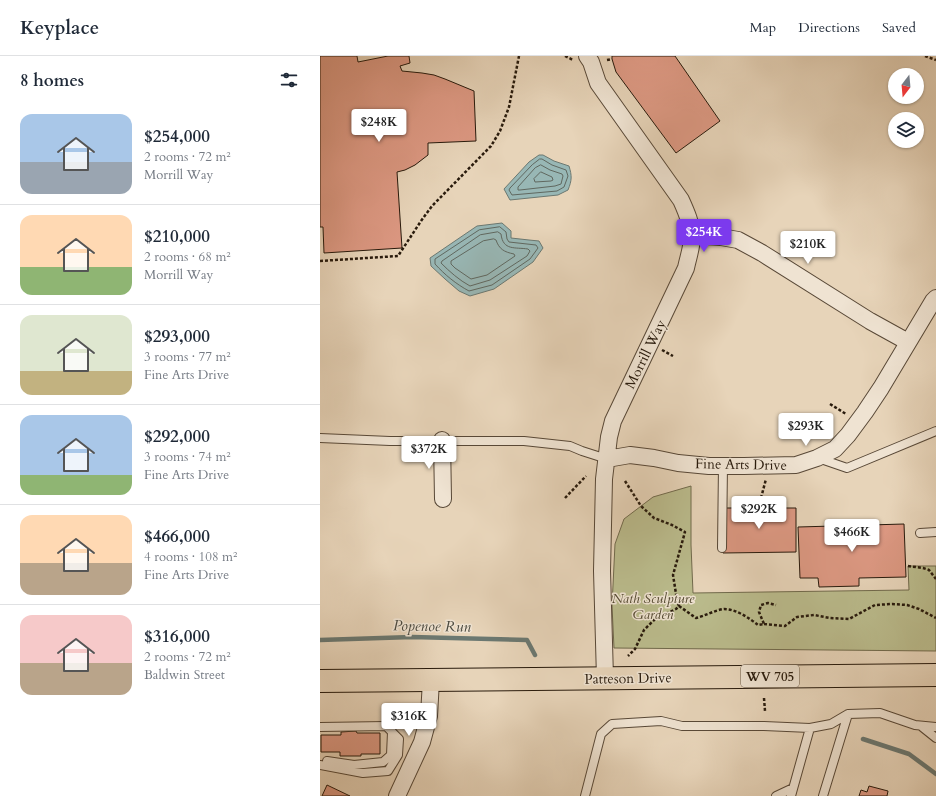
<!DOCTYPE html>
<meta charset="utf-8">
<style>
body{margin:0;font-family:Cardo,serif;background:#f2f2f3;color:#1f2937;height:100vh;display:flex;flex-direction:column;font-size:15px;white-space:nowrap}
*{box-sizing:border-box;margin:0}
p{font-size:13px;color:#747a83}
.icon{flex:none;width:22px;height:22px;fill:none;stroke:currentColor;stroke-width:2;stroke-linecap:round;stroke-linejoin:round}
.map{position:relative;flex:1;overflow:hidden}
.sheet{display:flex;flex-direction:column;background:#fff;width:320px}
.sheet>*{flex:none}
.needle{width:26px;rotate:196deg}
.tools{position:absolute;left:568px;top:12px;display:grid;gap:8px}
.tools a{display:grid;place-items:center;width:36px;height:36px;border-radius:50%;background:#fff;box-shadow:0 1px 3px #0004;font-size:20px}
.price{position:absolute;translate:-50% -34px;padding:0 9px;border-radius:4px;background:#fff;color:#222;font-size:13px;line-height:26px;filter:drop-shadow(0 1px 2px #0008)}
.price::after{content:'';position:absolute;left:50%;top:24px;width:12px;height:9px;margin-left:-6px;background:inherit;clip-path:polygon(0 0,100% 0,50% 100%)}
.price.current{background:#7c3aed;color:#fff}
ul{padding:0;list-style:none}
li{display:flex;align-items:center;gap:12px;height:100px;padding:0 20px}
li+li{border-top:1px solid #e0e1e3}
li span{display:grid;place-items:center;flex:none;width:112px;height:80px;border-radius:12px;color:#555}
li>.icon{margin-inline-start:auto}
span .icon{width:48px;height:48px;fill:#fffc;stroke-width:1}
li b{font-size:17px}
h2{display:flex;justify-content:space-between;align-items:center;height:48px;padding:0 20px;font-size:17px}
header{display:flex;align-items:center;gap:24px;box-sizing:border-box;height:56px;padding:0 20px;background:#fff;border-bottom:1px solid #e0e1e3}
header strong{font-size:19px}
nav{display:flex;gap:22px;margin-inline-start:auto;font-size:14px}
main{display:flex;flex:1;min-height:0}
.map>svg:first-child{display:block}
.green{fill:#babb8c;stroke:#716a4c}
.water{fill:#98b7b5;stroke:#6b7871}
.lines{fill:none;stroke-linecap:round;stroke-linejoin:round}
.shore{stroke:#606860;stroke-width:1}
.stream{stroke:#6b7871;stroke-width:4.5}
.building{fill:#dc9882;stroke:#281a0c}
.service-casing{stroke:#584837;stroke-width:10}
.minor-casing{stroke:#584837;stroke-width:18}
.primary-casing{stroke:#281a0c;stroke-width:24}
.path{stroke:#281a0c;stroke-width:2.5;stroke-dasharray:3 2;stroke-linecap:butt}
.service{stroke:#efe3d2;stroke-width:8}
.minor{stroke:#efe3d2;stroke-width:16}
.primary{stroke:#e7d4b9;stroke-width:22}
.labels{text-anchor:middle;stroke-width:3;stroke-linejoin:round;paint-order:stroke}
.shield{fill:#efe3d2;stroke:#645647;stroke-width:1}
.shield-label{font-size:13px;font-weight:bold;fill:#281a0c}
.street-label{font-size:14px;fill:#281a0c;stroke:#efe3d2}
.park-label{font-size:14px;font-style:italic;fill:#544a32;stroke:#efe3d2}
.water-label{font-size:15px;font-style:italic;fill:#4a493f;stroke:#efe3d2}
</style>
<header>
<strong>Keyplace</strong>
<nav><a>Map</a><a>Directions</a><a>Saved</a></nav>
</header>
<main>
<section class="sheet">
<h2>8 homes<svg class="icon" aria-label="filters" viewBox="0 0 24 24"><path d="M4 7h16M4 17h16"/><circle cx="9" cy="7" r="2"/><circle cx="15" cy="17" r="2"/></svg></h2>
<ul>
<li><span style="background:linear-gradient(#a9c7e8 60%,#9aa5b1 0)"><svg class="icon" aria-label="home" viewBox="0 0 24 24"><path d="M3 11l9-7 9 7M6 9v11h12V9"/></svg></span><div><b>$254,000</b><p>2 rooms · 72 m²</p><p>Morrill Way</p></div></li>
<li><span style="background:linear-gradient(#ffd9b3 65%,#8fb573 0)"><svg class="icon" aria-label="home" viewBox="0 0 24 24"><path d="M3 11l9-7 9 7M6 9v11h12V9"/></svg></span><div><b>$210,000</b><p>2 rooms · 68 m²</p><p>Morrill Way</p></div></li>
<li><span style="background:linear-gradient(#dfe7d0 70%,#c2b280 0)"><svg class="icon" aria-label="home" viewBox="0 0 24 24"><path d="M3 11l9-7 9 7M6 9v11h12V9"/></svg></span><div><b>$293,000</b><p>3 rooms · 77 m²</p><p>Fine Arts Drive</p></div></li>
<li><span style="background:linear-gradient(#a9c7e8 75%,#8fb573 0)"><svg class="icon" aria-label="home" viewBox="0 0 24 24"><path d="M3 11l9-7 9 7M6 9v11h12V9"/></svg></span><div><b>$292,000</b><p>3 rooms · 74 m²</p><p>Fine Arts Drive</p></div></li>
<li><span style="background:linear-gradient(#ffd9b3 60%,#b9a48a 0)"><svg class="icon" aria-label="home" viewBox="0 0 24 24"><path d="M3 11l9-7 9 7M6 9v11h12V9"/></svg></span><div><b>$466,000</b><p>4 rooms · 108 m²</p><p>Fine Arts Drive</p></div></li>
<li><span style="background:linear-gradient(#f6c9c9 60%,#b9a48a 0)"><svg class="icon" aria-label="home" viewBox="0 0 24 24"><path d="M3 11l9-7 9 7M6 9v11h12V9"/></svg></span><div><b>$316,000</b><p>2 rooms · 72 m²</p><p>Baldwin Street</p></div></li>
</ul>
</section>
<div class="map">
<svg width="616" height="740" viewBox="0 0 616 740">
<rect width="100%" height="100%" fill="#e7d4b9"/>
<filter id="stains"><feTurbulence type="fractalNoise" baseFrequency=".005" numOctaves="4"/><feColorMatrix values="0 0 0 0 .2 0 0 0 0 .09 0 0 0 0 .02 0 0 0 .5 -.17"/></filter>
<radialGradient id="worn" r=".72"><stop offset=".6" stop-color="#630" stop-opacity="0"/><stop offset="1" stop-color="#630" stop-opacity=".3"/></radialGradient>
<path class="green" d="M371,430v59l2,48 216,-3 -1,-24h28v85l-322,-3 -2,-42 3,-62 9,-25 29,-22z"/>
<path class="water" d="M219,99h4l11,6 15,5c3,10 3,14 -1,24l-10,5 -48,5 -6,-11 25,-27z
M182,167l9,8v7l18,2 10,1 4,7 -10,14 -39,27 -24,7 -11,-5 -14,-12 -14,-13 -1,-8 47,-32z"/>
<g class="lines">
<path class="shore" d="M220,103h2l10,6 14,5 2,6 -4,11 -7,4 -45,4 -3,-5 1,-2 22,-23z
M221,109l9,5 12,4 1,2 -2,8 -6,2 -35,4h-2v-3l17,-19z
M221,116l11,5 1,3 -2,1 -16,1 -1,-3z
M180,171l6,5 1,7 2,3 27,3 2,3 -8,11 -38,26 -23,6c-13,-7 -24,-16 -34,-27v-5l44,-29z
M178,176l3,2c2,17 14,13 27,15l2,2 -3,5 -37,24 -20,6c-11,-6 -20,-14 -29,-23l1,-2 38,-26z
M174,183l2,1c3,9 8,12 18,14l1,2 -28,19 -16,4 -16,-11 -4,-4v-3l32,-20z"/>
<path class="stream" d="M0,584l92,-3 115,3 8,15
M543,683l46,15 27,20"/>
</g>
<path class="building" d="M0,0h37l1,6 30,-6h21l1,7 -10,3 2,5 20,2 12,2 11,4 29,12 2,50 -48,2v12l-13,10 -10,5 -8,2 5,76 -78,5 -1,-26h-3z
M292,0h63l45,65 -44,32 -60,-81 -4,-13z
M403,452h73v44l-73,1z
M584,468l2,53 -47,1v8l-40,1 -1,-9h-18l-2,-51z
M36,675l1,2h23v21h-19v2h-21v-4h-19v-17h20v-3z
M7,729l23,11h-28z
M549,730l19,5 -1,5h-28l2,-6 6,2z"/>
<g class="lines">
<g class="service-casing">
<path id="service" d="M0,382l70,3h134l46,5 12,5 25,8
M498,402l29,10 89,-37
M600,477l16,-1
M402,492l1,-83
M601,670l15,12
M0,671l66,-1 13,13 -1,16 -10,16 -25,2 -43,-8
M7,705l27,4 29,-3 8,-7 1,-23
M265,740l16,-62 11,-10 49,-3 21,5h82l46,2 21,-4 17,-10 32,-1 35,12 21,2
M456,740l17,-8
M471,740l19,-68
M503,740l25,-82"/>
</g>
<g class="minor-casing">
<path id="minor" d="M267,0l4,6 7,21 83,117c5,11 11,24 11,37 0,10 -4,21 -6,31l-73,153 -4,16 -5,42 -2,92 3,107
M372,179l29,2 17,3 24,13 108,68 38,21
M122,384l1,59
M287,403l23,-4 24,3 24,5 31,3h35l52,-1 21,-7 18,-9 13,-14 17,-23 16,-24 52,-87 3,-3
M77,740l25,-54 7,-26 2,-36"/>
</g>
<g class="primary-casing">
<path id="primary" d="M0,625l616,-6"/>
</g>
<path class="path" d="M245,0l8,4
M605,0l11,4
M287,4l5,-1
M0,205l78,-5 23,-35 11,-15 59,-60 9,-15 9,-24 10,-51
M342,294l11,6
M510,348l16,10
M305,425l16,25 13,12 18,7 13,7 -12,43 4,25 2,6 -3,3 -22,11 -10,10 -9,19 -7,7
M245,442l21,-22
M441,442l5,-19
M588,510l15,2 6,2 7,9
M359,550l17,12c9,-2 19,-8 28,-9 12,0 25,9 34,16l6,-1 -5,-12 2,-7 7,-2 8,2
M444,568l21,2 12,-9 17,-2 16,3 19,1 26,-14 17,-1 15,1 12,4 17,9
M444,642l1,13"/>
<use href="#service" class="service"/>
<use href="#minor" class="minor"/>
<use href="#primary" class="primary"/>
</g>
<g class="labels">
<rect class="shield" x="421" y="609" width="58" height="22" rx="3"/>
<g class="shield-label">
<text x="450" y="625">WV 705</text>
</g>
<g class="street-label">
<text transform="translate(325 298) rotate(-64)" y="5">Morrill Way</text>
<text transform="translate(421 408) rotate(1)" y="5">Fine Arts Drive</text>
<text transform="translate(308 622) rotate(-1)" y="5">Patteson Drive</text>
</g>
<g class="park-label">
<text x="333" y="547">Nath Sculpture<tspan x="333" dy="16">Garden</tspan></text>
</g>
<g class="water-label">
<text transform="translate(112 570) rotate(1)" y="5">Popenoe Run</text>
</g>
</g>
<rect width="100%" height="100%" filter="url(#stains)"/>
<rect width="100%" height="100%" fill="url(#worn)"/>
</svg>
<div class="tools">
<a><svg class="needle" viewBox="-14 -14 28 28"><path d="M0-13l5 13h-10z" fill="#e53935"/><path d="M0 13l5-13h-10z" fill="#747a83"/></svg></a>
<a><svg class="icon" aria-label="layers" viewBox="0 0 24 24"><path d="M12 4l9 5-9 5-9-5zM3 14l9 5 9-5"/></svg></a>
</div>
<b class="price" style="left:59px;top:87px">$248K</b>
<b class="price current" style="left:384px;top:197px">$254K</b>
<b class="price" style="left:488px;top:209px">$210K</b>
<b class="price" style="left:486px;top:391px">$293K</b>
<b class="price" style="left:109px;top:414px">$372K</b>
<b class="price" style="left:439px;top:474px">$292K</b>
<b class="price" style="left:532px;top:497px">$466K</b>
<b class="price" style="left:89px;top:681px">$316K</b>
</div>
</main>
